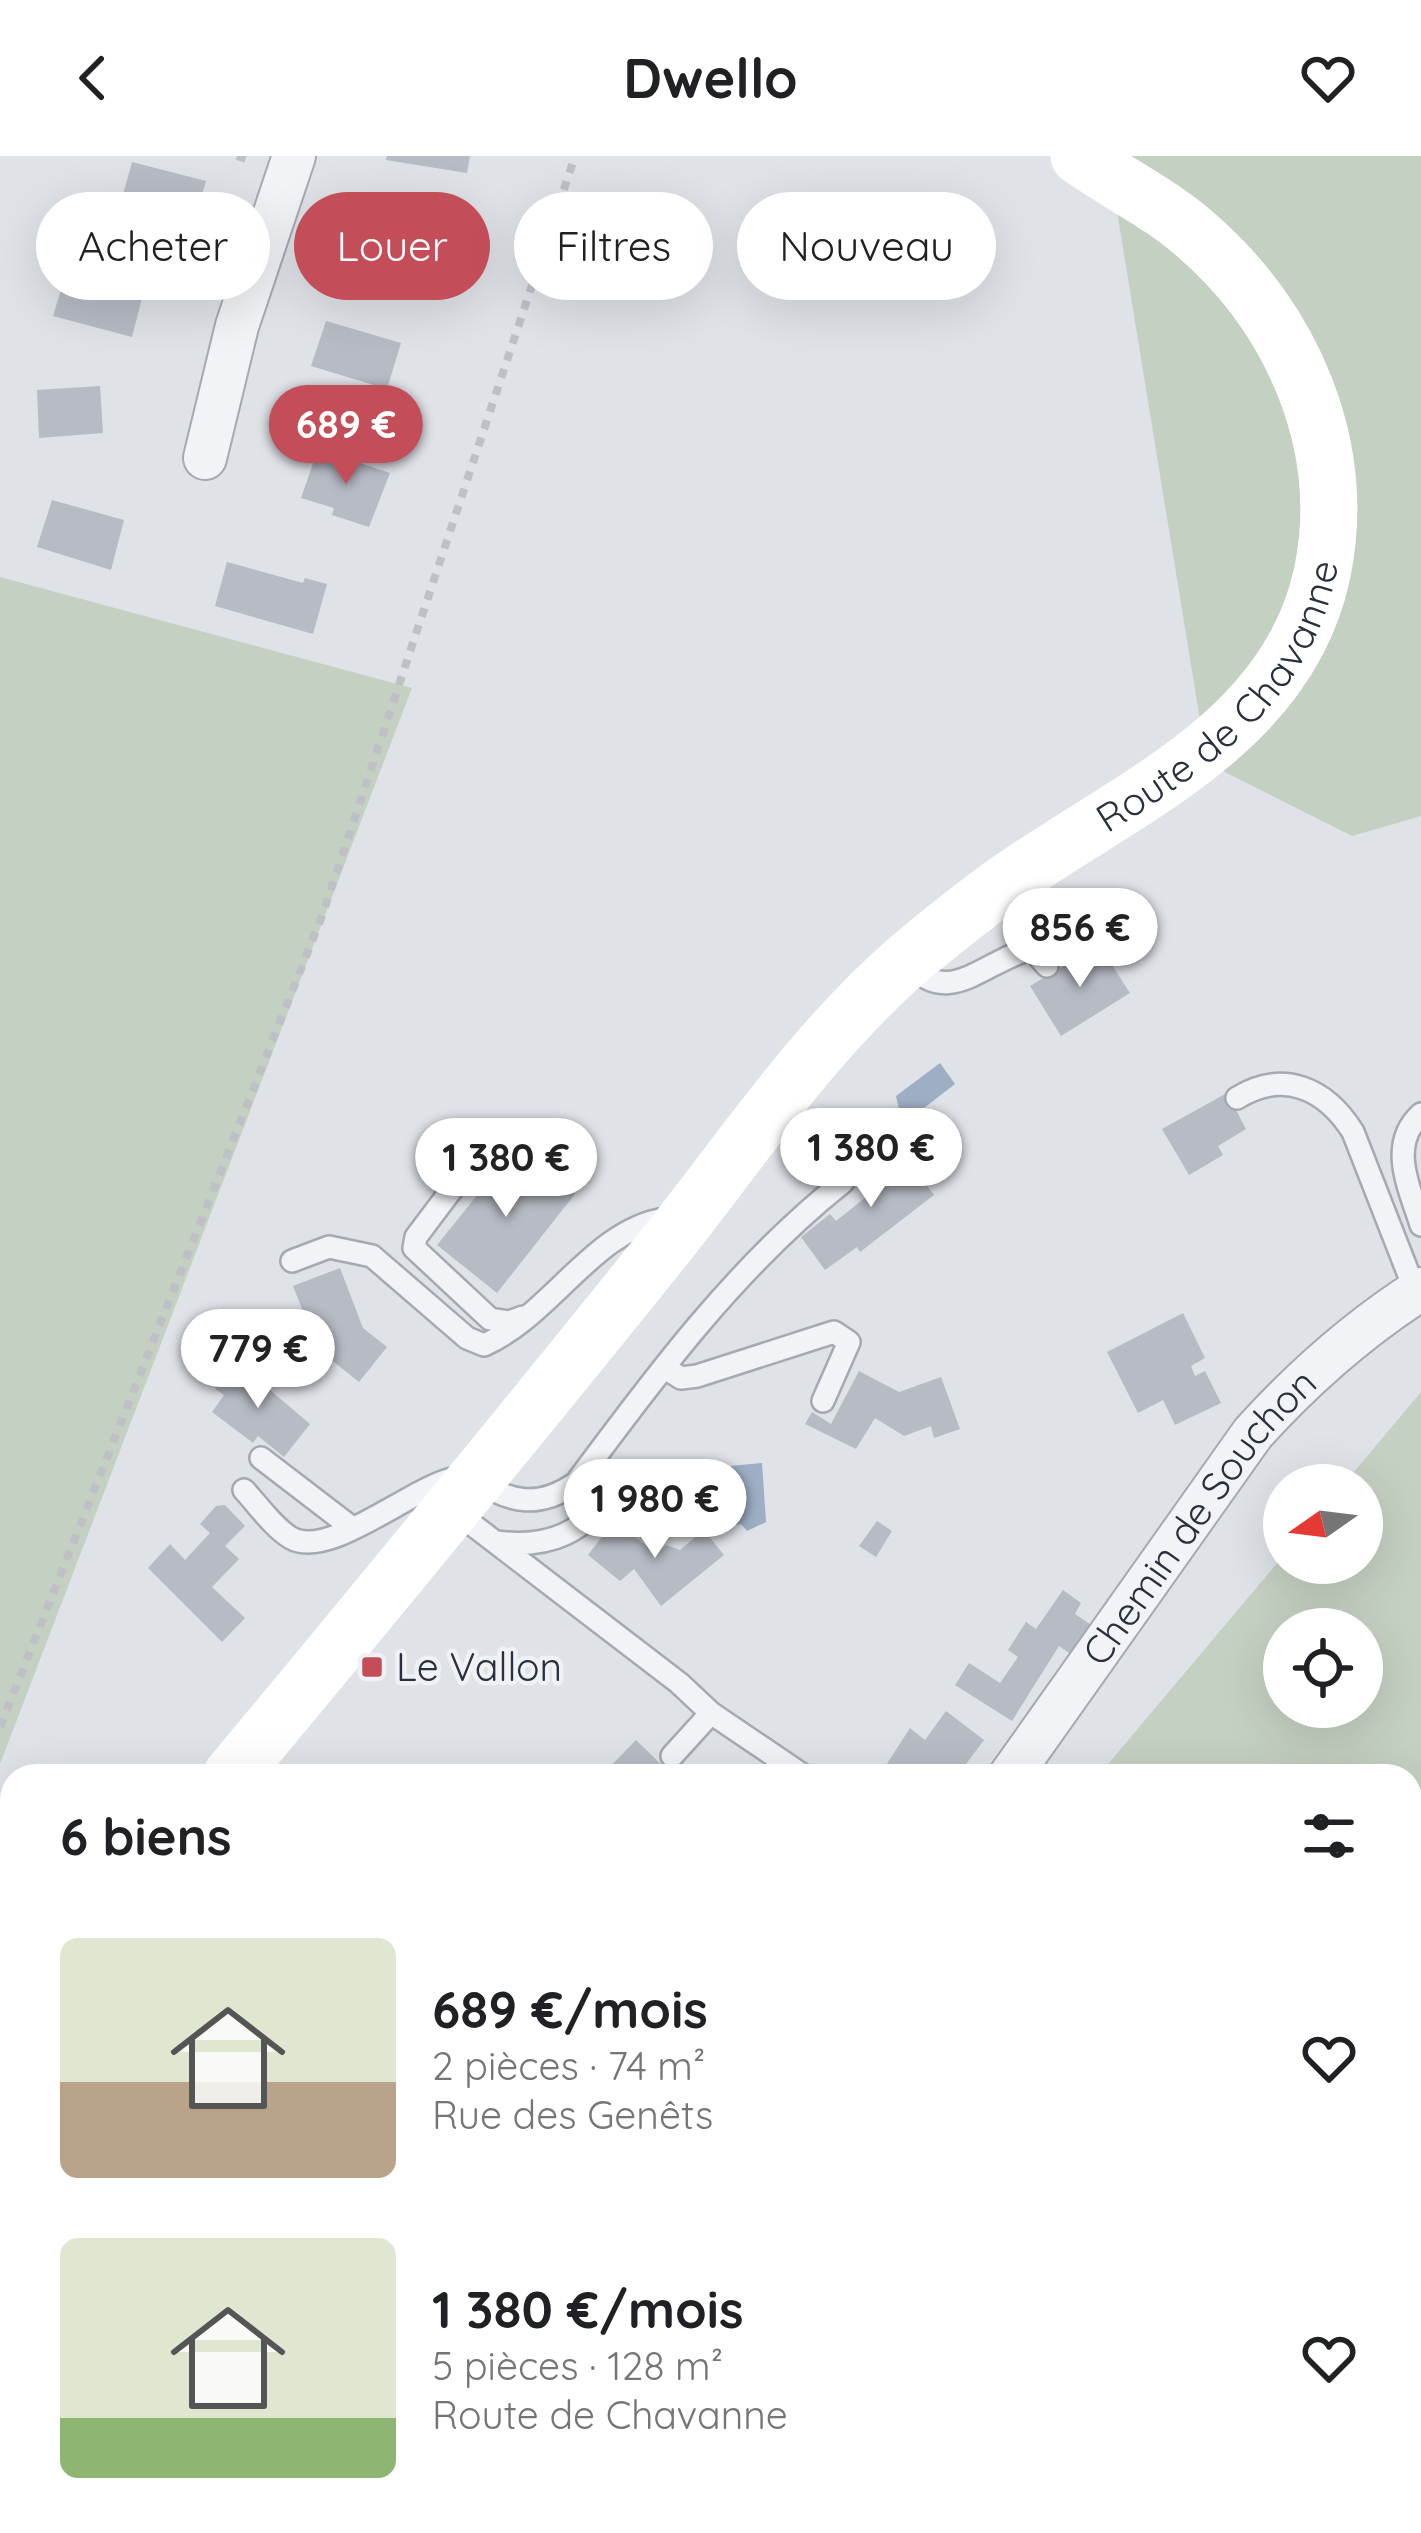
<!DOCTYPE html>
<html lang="fr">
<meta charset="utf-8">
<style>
body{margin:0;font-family:Quicksand,sans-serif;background:#f6f6f6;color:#202124;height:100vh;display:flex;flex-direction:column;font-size:45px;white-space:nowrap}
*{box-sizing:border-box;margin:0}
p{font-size:39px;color:#757577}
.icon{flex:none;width:66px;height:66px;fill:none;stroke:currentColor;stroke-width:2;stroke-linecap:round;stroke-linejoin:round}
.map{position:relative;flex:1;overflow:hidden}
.side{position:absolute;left:0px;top:1608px;width:1422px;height:771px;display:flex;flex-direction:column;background:#fff;border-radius:36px 36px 0 0;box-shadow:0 12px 48px #0002}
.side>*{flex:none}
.guide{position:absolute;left:36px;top:36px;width:1350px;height:108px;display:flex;gap:24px}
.needle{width:78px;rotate:256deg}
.buttons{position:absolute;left:1263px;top:1308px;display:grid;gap:24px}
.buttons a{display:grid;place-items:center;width:120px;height:120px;border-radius:50%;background:#fff;box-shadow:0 12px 48px #0002;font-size:60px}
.price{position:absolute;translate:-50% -102px;padding:0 27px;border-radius:42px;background:#fff;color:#222;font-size:39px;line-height:78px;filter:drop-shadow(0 3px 6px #0008)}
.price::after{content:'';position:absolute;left:50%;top:72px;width:36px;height:27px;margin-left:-18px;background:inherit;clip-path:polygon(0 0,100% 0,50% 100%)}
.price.on{background:#c34e59;color:#fff}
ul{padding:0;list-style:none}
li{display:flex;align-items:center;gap:36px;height:300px;padding:0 60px}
li span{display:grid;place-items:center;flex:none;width:336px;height:240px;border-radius:18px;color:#555}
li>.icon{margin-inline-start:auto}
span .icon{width:144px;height:144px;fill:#fffc;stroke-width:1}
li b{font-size:51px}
h2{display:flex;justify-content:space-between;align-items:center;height:144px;padding:0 60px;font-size:51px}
.chip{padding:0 42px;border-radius:54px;background:#fff;box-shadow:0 12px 48px #0002;font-size:42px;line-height:108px}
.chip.on{background:#c34e59;color:#fff}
header{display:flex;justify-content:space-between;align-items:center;height:156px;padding:0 60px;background:#fff;font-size:54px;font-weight:700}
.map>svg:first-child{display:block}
.green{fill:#c4d0c1;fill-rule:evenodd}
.water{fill:#9daec5}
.building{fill:#b7bbc4}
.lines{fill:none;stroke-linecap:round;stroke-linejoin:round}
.lane-casing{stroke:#a5a9b1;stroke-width:26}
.street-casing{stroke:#a5a9b1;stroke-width:46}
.path{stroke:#bec0c6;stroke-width:8;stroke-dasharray:9 9;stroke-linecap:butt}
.lane{stroke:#f2f3f6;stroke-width:21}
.street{stroke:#f2f3f6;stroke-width:42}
.secondary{stroke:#fff;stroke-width:57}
.poi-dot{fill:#c34e59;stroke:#eff1f5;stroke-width:4.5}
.labels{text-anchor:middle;stroke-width:9;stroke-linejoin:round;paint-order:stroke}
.street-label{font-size:39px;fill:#29303d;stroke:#eff1f5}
.poi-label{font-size:39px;fill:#29303d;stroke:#eff1f5;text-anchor:start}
</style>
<header><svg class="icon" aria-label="back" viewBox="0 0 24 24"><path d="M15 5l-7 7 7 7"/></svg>Dwello<svg class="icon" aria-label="heart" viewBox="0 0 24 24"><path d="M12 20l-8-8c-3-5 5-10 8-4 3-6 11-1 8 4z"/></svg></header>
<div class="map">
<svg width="1421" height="2377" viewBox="0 0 1421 2377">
<rect width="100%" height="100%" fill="#dfe2e7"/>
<path class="green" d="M1108,0h313v660l-69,20 -145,-73z
M0,421l412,111 -412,1076z
M1421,1236v1022l-11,-16v-622h-312l186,-221v8h78v-78h-19zM1362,1473v78h-78v-78z
M12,1941v426h266l-5,10h-273v-422z
M532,2367h655l3,10h-662z"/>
<path class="water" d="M940,907l15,21 -44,34 -11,-4 -4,-18z
M762,1307l4,59 -19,9 -6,-7 -6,1 -5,-59z"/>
<path class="building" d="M387,0h83l-3,17 -81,-13z
M132,6l74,19 -16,54 -73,-19z
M375,55l77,22 -12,44 -77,-20z
M67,114l77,20 -12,47 -79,-21z
M326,165l75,22 -14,46 -76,-23z
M100,230l3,47 -64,5 -2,-48z
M318,293l72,24 -21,54 -37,-12 2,-7 -33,-10z
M52,344l72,20 -13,50 -74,-23z
M227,406l76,21 2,-5 22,6 -14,50 -98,-28z
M1099,789l31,48 -69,43 -31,-50z
M1227,937l19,36 -28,17 5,9 -34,20 -27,-46z
M895,987l39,52 -74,57 -3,-5 -32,23 -24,-33 29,-23 6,7 30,-24 -8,-10 22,-18 -7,-9z
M516,991l59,47 -78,99 -60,-48z
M340,1112l23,60 24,19 -28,35 -40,-32 5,-4 -11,-29 -7,2 -13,-33z
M1183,1157l22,45 -14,8 4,10 10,-5 16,32 -46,22 -12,-25 -25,13 -31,-61z
M237,1206l73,62 -26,33 -26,-21 -5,7 -41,-31 12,-17 -9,-6z
M859,1215l40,21 42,-15 19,52 -26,9 -3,-12 -27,10 -29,-18 -19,31 -51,-25 7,-12 19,12z
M225,1349l20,21 -20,20 14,13 -27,28 33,31 -23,24 -74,-74 22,-24 15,16 25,-27 -10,-9 16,-18z
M614,1365l42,32 10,-8 14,5 24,-20 20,25 -63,51 -27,-37 -14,12 -32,-26z
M877,1365l15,10 -16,26 -17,-11z
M1063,1434l18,13 -6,11 19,13 -19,30 -16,-11 -47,75 -57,-36 14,-22 31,20 18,-26 -10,-7 18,-28 10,7z
M946,1555l38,29 -27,36h-78l31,-48 15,12z
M636,1584l34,33 -3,3h-66z
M419,2367h56l-4,6 6,4h-42z"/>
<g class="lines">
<g class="lane-casing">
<path id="lane" d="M908,805c39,51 79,-3 124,-12l15,17
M1237,942c47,-29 89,-9 116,34l63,161
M1421,958c-34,31 -11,75 0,111
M489,984l-73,97 -2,11 76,71 19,3 14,-5
M292,1105l37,-14 43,9 95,82 17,7c66,-29 110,-115 180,-126l9,7
M665,1212l16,10 16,-2 137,-44 15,10 -26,59
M261,1302l90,69
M476,1323c34,25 64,29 100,4 79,-107 162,-218 267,-301
M244,1334c14,15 29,37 47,48 39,22 123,-53 165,-60l7,6
M452,1353l227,174 32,30 93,63
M497,1386c56,7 85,-11 121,-52
M672,1600l39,-43"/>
</g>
<g class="street-casing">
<g id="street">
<path d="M205,302l32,-132 57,-170"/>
<path id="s1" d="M1010,1620l243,-343c49,-54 107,-105 168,-144"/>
<path d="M544,2377l3,-10"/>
</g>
</g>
<path class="path" d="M237,0l17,5
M0,1571l322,-811 253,-760"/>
<use href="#lane" class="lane"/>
<use href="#street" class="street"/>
<g class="secondary">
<path id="s2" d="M231,1620c144,-173 286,-346 427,-521 82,-102 153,-212 253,-298 36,-30 73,-60 112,-86 117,-79 266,-144 299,-297 27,-128 -30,-256 -126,-339 -35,-31 -79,-52 -117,-79"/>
<path d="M0,1899l12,-14"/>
</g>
</g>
<rect class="poi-dot" x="360" y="1499" width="24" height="24" rx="6"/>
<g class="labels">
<g class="street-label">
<text dy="14" stroke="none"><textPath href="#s2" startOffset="1476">Route de Chavanne</textPath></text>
<text dy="14" stroke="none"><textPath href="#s1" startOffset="321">Chemin de Souchon</textPath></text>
</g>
<g class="poi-label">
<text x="396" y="1525">Le Vallon</text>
</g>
</g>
</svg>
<div class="buttons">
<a><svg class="needle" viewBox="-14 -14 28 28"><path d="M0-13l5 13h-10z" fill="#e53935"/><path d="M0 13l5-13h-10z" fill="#757577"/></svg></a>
<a><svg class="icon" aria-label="locate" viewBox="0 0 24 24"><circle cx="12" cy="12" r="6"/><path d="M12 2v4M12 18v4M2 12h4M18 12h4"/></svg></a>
</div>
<b class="price on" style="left:346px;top:331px">689 €</b>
<b class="price" style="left:1080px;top:834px">856 €</b>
<b class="price" style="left:871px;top:1054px">1 380 €</b>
<b class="price" style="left:506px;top:1064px">1 380 €</b>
<b class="price" style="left:258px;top:1255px">779 €</b>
<b class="price" style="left:655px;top:1405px">1 980 €</b>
<div class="guide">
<a class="chip">Acheter</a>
<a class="chip on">Louer</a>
<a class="chip">Filtres</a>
<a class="chip">Nouveau</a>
</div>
<section class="side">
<h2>6 biens<svg class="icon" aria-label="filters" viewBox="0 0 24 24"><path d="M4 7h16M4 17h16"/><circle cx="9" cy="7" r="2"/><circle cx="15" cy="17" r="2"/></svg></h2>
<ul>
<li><span style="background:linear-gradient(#dfe7d0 60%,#b9a48a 0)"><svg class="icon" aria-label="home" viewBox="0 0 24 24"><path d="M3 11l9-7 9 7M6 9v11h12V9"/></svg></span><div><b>689 €/mois</b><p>2 pièces · 74 m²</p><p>Rue des Genêts</p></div><svg class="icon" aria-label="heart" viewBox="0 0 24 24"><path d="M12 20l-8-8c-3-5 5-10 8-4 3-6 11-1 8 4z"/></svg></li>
<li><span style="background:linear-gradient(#dfe7d0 75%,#8fb573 0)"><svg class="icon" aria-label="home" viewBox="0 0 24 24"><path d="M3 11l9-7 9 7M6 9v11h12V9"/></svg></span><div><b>1 380 €/mois</b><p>5 pièces · 128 m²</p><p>Route de Chavanne</p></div><svg class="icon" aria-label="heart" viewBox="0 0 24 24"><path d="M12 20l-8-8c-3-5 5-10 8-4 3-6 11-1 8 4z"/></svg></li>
</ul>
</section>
</div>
